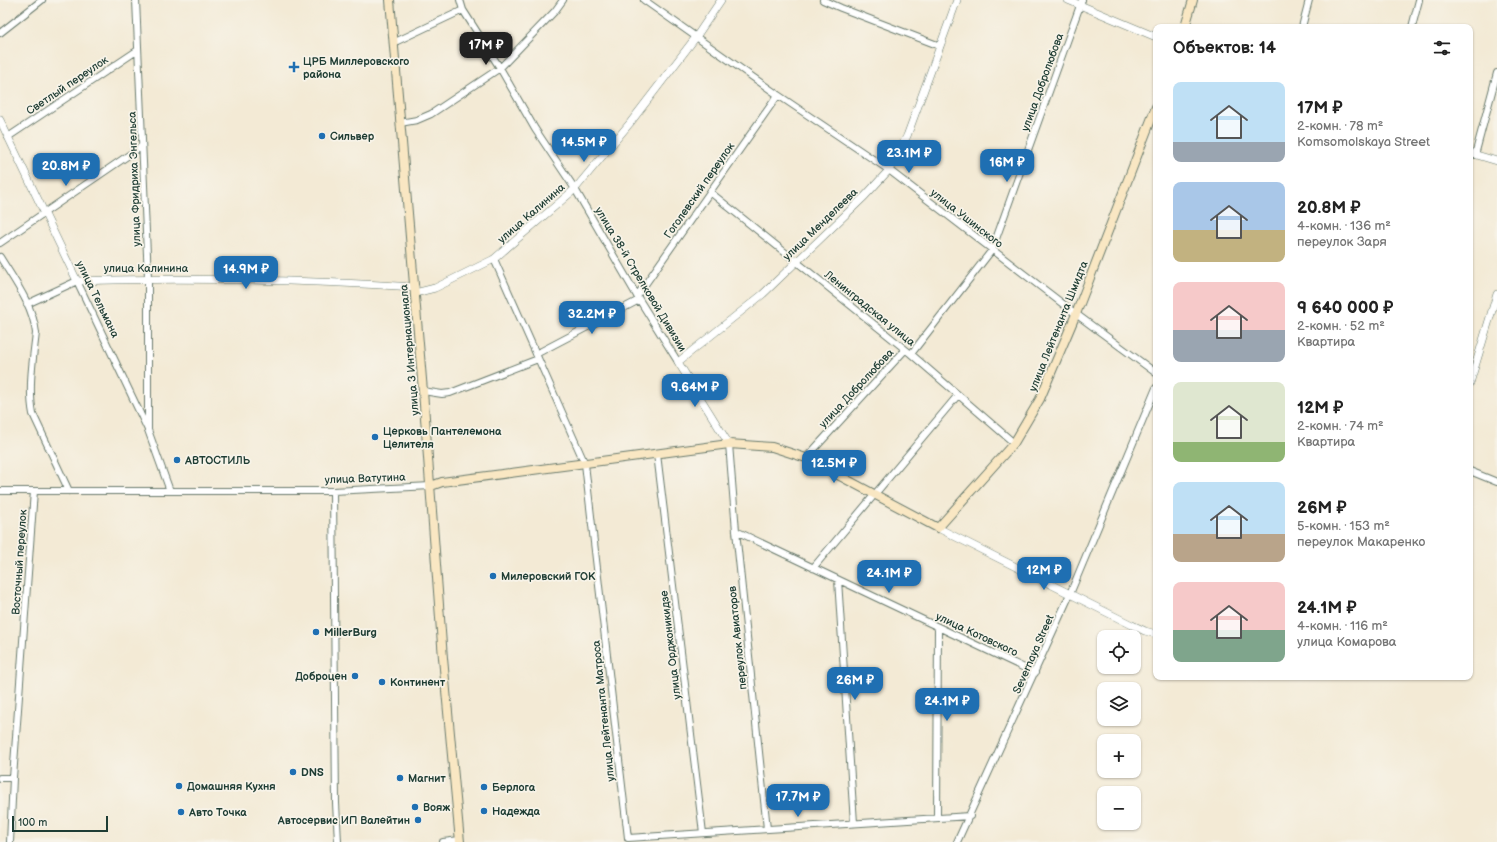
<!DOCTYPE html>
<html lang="ru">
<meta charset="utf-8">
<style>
body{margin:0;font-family:"Balsamiq Sans",sans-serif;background:#f2f2f2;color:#222;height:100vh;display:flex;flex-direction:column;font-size:15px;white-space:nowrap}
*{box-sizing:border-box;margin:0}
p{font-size:13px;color:#767676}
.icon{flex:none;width:22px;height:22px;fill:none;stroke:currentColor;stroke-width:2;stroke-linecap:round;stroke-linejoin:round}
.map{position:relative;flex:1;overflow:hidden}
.panel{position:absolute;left:1153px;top:24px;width:320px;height:656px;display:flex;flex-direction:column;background:#fff;border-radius:8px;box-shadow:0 1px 3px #0004}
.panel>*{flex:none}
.buttons{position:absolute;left:1097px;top:630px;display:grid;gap:8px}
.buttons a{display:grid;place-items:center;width:44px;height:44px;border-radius:8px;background:#fff;box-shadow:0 1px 3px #0004;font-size:20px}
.scale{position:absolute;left:12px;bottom:10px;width:96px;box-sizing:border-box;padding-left:4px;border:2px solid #1f3d34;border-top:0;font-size:11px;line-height:14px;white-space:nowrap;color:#1f3d34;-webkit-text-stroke:3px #f7f3e8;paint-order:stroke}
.price{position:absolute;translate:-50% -34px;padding:0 9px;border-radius:8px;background:#1f6fb2;color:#fff;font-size:13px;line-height:26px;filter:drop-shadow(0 1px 2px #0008)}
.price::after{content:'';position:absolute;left:50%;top:24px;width:12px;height:9px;margin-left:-6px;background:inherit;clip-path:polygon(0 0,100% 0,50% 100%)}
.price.on{background:#222;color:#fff}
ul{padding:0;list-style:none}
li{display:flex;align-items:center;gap:12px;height:100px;padding:0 20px}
li span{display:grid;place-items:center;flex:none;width:112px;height:80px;border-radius:8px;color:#555}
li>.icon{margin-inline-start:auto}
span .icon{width:48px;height:48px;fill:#fffc;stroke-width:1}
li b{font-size:17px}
h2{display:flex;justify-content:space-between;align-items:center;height:48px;padding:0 20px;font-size:17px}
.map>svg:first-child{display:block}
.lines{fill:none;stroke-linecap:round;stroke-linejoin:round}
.minor-casing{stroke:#697a6c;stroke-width:8}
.tertiary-casing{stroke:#697a6c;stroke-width:8}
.secondary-casing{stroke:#697a6c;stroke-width:10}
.minor{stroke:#fff;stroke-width:6}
.tertiary{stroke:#fff;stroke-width:7}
.secondary{stroke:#f9e7c3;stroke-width:8}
.poi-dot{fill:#1f6fb2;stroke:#f7f3e8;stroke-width:1.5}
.labels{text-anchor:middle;stroke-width:3.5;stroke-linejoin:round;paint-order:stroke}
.poi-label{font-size:11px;font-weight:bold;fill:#1f3d34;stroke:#f7f3e8;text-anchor:start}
.street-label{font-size:11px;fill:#1f3d34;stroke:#f7f3e8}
</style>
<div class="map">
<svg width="1497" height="842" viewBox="0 0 1497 842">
<rect width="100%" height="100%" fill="#f7f3e8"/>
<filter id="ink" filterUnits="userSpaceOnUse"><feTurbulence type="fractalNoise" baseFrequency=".025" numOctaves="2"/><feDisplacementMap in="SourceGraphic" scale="8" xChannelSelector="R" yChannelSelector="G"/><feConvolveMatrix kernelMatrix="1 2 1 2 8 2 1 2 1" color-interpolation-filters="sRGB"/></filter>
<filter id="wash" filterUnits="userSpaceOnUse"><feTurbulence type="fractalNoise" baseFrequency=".012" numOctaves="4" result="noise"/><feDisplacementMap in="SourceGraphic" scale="16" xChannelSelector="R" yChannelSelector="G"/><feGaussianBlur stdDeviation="0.9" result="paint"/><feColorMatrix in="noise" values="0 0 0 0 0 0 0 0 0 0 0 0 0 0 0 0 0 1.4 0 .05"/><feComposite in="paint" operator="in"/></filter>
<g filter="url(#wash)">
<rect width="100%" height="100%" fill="#f3ead5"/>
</g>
<g filter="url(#ink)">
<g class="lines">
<g class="minor-casing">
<path id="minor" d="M136,0l12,278v152
M460,0l3,10 37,58 35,61 40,60 62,107 41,66
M644,0l134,95 111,75 187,144 80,59
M823,0l18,8 99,38
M1302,27l7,-27
M1412,27l7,-27
M0,33l42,-33
M393,43l70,-33
M400,123l17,-3 14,-6 69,-46 55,-57 8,-11
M8,137l130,-87
M1475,155l22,-82
M710,192l201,162 103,89
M0,243l142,-97
M0,257c14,23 33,48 36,76 -3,26 -8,55 -3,81l36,77
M494,259l91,205 43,374 342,-22
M637,296l141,-201
M27,304l50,-23 71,149 22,61
M536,354l103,-54
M911,354l81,-104 90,-250
M423,391l19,3 8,-1 88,-34
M729,444l7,87 31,298
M657,454l46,379
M806,458l99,-108
M1470,471l27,11
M0,491h333l98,-5
M333,491l3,312 2,39
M736,531l299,142
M813,568l145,-173
M838,580l16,243
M0,778h13
M937,818l1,-191
M10,842l3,-64 21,-287
M443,842l17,-2
M957,842l113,-248 86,-206"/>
</g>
<g class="tertiary-casing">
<path id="tertiary" d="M1068,0l88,37
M0,120l77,161c112,-4 225,-1 338,6
M1470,153l27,8
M415,293l20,-5 59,-29 81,-70 55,-66 66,-86 25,-37
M1470,383l27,-89
M729,444l-51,-82 85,-68 102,-98 24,-26 18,-34 50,-136
M938,528l194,97 13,6 11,3"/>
</g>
<g class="secondary-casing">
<path id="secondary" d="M390,0l33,391 20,267 17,184
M1185,27l8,-27
M431,486l11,-4 287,-38 43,3 34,11 132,70 76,-85 26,-44 36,-85 80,-207"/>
</g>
<use href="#minor" class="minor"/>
<use href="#tertiary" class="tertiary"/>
<use href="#secondary" class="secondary"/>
</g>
</g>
<g class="poi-dot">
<path d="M292 61h4v4h4v4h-4v4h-4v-4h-4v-4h4z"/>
<circle cx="322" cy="136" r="4"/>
<circle cx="375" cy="437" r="4"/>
<circle cx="177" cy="460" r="4"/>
<circle cx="493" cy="576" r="4"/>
<circle cx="316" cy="632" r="4"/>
<circle cx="355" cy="676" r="4"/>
<circle cx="382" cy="682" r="4"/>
<circle cx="293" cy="772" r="4"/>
<circle cx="400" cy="778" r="4"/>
<circle cx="179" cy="786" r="4"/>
<circle cx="484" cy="787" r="4"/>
<circle cx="415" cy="807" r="4"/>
<circle cx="484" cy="811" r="4"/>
<circle cx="181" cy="812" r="4"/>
<circle cx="418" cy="820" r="4"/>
</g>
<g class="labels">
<g class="poi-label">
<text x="303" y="65">ЦРБ Миллеровского<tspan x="303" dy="13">района</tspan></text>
<text x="330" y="140">Сильвер</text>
<text x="383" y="435">Церковь Пантелемона<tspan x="383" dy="13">Целителя</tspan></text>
<text x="185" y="464">АВТОСТИЛЬ</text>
<text x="501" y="580">Милеровский ГОК</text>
<text x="324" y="636">MillerBurg</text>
<text x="347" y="680" text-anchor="end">Доброцен</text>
<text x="390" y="686">Континент</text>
<text x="301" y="776">DNS</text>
<text x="408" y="782">Магнит</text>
<text x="187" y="790">Домашняя Кухня</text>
<text x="492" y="791">Берлога</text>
<text x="423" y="811">Вояж</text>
<text x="492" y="815">Надежда</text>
<text x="189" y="816">Авто Точка</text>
<text x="410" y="824" text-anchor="end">Автосервис ИП Валейтин</text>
</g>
<g class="street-label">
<text transform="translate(1042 82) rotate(-70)" y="4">улица Добролюбова</text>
<text transform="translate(67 85) rotate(-34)" y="4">Светлый переулок</text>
<text transform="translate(134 179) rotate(-92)" y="4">улица Фридриха Энгельса</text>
<text transform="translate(699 190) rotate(-55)" y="4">Гоголевский переулок</text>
<text transform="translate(531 213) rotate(-41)" y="4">улица Калинина</text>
<text transform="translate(967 218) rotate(38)" y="4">улица Ушинского</text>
<text transform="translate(820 224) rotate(-44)" y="4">улица Менделеева</text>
<text x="146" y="272">улица Калинина</text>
<text transform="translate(641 279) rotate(59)" y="4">улица 38-й Стрелковой Дивизии</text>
<text transform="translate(98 299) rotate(64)" y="4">улица Тельмана</text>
<text transform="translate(870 308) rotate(39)" y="4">Ленинградская улица</text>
<text transform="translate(1058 326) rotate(-68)" y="4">улица Лейтенанта Шмидта</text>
<text transform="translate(409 350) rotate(-95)" y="4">улица 3 Интернационала</text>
<text transform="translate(856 388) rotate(-47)" y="4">улица Добролюбова</text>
<text transform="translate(365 478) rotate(-2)" y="4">улица Ватутина</text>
<text transform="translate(19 562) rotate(-86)" y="4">Восточный переулок</text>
<text transform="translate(977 634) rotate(25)" y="4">улица Котовского</text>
<text transform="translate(737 638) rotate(-96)" y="4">переулок Авиаторов</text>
<text transform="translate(670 645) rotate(-97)" y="4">улица Орджоникидзе</text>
<text transform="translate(1033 654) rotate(-66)" y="4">Severnaya Street</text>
<text transform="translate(603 711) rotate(-96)" y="4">улица Лейтенанта Матроса</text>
</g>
</g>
</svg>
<div class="buttons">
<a><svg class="icon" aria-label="locate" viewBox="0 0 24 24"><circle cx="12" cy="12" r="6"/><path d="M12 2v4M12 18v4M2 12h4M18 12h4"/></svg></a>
<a><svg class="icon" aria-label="layers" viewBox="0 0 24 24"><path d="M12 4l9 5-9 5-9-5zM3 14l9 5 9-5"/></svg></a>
<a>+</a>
<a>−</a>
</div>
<div class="scale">100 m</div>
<b class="price on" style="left:486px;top:66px">17M ₽</b>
<b class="price" style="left:584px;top:163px">14.5M ₽</b>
<b class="price" style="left:909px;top:174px">23.1M ₽</b>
<b class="price" style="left:1007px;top:183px">16M ₽</b>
<b class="price" style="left:66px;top:187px">20.8M ₽</b>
<b class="price" style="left:246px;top:290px">14.9M ₽</b>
<b class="price" style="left:592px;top:335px">32.2M ₽</b>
<b class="price" style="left:695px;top:408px">9.64M ₽</b>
<b class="price" style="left:834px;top:484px">12.5M ₽</b>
<b class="price" style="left:1044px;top:591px">12M ₽</b>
<b class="price" style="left:889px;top:594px">24.1M ₽</b>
<b class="price" style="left:855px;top:701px">26M ₽</b>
<b class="price" style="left:947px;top:722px">24.1M ₽</b>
<b class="price" style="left:798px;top:818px">17.7M ₽</b>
<section class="panel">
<h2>Объектов: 14<svg class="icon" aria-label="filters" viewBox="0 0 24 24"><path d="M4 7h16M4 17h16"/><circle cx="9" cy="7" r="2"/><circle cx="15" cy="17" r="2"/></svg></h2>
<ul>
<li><span style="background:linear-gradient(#bfe0f5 75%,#9aa5b1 0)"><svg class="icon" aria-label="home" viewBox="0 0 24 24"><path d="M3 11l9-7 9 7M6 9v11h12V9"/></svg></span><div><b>17M ₽</b><p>2-комн. · 78 m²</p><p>Komsomolskaya Street</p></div></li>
<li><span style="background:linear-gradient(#a9c7e8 60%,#c2b280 0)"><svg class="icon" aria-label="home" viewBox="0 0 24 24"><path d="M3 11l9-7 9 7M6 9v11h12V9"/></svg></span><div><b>20.8M ₽</b><p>4-комн. · 136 m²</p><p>переулок Заря</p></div></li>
<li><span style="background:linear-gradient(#f6c9c9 60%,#9aa5b1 0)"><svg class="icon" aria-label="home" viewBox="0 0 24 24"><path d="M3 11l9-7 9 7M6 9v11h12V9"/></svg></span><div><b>9 640 000 ₽</b><p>2-комн. · 52 m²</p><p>Квартира</p></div></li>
<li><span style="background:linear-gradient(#dfe7d0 75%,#8fb573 0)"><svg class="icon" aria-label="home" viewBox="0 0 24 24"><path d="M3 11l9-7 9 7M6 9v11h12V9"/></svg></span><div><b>12M ₽</b><p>2-комн. · 74 m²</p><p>Квартира</p></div></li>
<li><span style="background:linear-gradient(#bfe0f5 65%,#b9a48a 0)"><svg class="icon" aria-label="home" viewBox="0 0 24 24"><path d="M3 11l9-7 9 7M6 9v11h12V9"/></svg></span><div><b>26M ₽</b><p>5-комн. · 153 m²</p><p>переулок Макаренко</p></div></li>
<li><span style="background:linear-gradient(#f6c9c9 60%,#7fa58c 0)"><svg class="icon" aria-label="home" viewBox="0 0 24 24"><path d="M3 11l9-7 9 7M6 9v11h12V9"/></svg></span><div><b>24.1M ₽</b><p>4-комн. · 116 m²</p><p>улица Комарова</p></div></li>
</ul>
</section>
</div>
